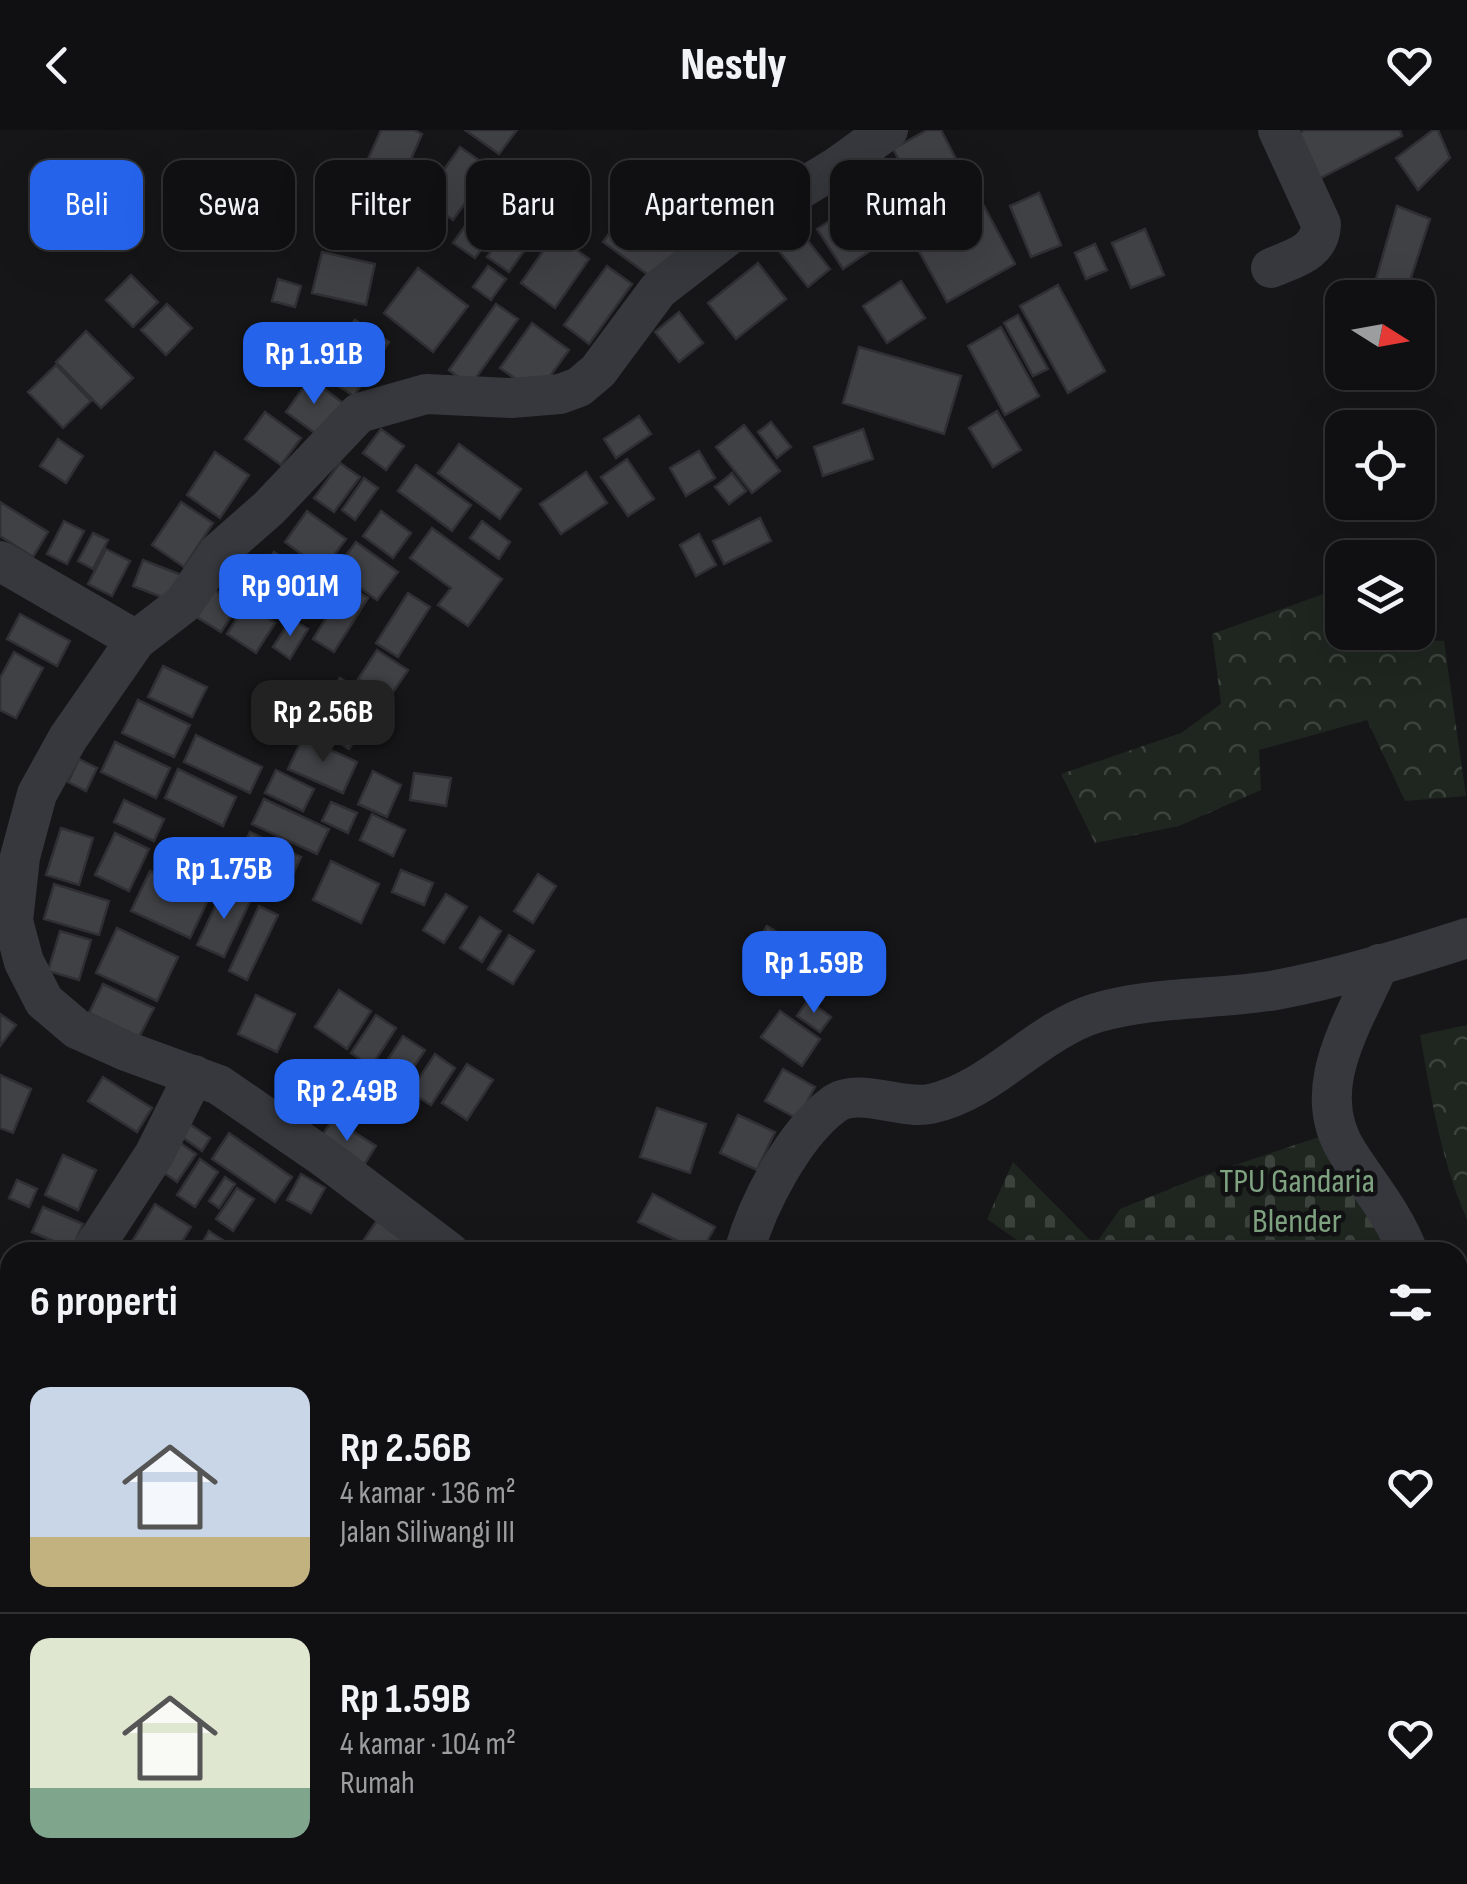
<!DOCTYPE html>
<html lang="id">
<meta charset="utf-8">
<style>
body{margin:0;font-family:"Sofia Sans Condensed",sans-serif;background:#19191b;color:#f1f3f6;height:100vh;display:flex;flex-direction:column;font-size:38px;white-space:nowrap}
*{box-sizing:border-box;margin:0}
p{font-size:32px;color:#9c9d9f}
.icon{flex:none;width:55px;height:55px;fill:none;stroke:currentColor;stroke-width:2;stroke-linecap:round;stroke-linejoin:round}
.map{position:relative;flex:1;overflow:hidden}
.sheet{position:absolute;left:0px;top:1112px;width:1468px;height:642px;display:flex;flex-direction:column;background:#101012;border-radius:30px 30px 0 0;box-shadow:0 10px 40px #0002,0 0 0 2px #303032}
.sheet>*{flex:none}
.guide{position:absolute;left:30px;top:30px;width:1408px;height:90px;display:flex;gap:20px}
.needle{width:65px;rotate:101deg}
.controls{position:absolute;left:1325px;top:150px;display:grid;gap:20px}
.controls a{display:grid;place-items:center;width:110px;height:110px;border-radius:20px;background:#101012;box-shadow:0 10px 40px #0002,0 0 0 2px #303032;font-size:50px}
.price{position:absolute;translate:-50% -85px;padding:0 22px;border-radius:20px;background:#2563eb;color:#fff;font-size:32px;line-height:65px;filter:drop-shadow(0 2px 5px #0008)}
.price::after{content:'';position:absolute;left:50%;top:60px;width:30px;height:22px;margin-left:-15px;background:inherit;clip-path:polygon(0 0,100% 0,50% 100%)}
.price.selected{background:#222;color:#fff}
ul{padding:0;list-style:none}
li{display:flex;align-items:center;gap:30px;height:250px;padding:0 30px}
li+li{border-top:2px solid #303032}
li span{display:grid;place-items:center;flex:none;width:280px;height:200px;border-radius:20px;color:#555}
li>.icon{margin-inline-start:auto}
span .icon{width:120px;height:120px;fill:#fffc;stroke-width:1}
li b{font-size:42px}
h2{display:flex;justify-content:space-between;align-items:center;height:120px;padding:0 30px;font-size:42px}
.tag{padding:0 35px;border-radius:20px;background:#101012;box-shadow:0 10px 40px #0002,0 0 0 2px #303032;font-size:35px;line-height:90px}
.tag.selected{background:#2563eb;color:#fff}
header{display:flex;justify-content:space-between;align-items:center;height:130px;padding:0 30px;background:#101012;font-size:45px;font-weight:800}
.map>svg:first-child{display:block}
.forest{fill:url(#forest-crowns)}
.cemetery{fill:url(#cemetery-stones)}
.building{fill:#404145;stroke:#303034;stroke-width:2.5}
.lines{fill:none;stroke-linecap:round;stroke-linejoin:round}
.minor{stroke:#37383d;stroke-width:40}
.labels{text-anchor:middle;stroke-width:9;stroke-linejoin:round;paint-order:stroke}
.park-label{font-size:35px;fill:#7fa381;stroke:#111113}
</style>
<header><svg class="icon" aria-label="back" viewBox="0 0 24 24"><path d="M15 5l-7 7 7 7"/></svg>Nestly<svg class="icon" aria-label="heart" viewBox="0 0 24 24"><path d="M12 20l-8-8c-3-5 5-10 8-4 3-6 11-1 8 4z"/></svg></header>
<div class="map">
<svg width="1467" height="1754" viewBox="0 0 1467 1754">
<defs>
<pattern id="forest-crowns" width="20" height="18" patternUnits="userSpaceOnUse" patternTransform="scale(2.5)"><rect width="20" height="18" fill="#1e261f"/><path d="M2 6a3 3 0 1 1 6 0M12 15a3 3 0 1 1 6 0" fill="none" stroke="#3c433d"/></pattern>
<pattern id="cemetery-stones" width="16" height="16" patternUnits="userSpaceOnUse" patternTransform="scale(2.5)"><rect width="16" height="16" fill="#1e261f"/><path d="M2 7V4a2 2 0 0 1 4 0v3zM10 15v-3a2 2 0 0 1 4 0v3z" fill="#3c433d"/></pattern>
</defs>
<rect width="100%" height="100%" fill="#161618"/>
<path class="forest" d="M1340,458l2,44 16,1 3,5 83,3 22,155 -61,5 -38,-81 -108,30 2,40 -82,36 -84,17 -34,-69 120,-41 40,-29 -9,-70z
M1467,895v194c-26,-58 -36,-122 -47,-184z"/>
<path class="cemetery" d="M1319,1007l74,115h-368l2,-5 -40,-28 26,-57 82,83 25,-36 82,-33z"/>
<path class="building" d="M381,0h33l8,4 -18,41 -36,-16z
M465,0h52l-18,24z
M927,0h14l15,29 -44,25 -19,-35z
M1305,0h95l2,6 -87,45 -21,-45z
M1433,0h5l12,28 -32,32 -22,-32z
M875,15l50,76 -27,19 -50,-77z
M460,17l30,21 -37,52 -30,-21z
M967,33l15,29 -49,28 -15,-29z
M554,38l28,20 -13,18 -28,-20z
M101,41l30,30 -23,23 -30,-30z
M361,45l27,8 -8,26 -26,-9z
M490,61l22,16 -37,51 -22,-15z
M1039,63l22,52 -30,12 -21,-51z
M860,71l26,39 -43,29 -26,-40z
M984,76l31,58 -68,38 -32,-58z
M1397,76l33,13 -22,68 -32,-8z
M628,77l59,43 -25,35 -59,-43z
M519,81l22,16 -32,45 -22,-15z
M794,93l36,46 -22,18 -36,-45z
M1145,99l19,46 -33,13 -19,-45z
M555,104l34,25 -34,49 -34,-25z
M1095,114l12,26 -21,9 -11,-26z
M322,122l53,12 -9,41 -54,-12z
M758,133l28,36 -50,40 -28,-36z
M488,136l18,13 -15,21 -18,-13z
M607,136l25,18 -43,60 -25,-19z
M418,138l50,38 -35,46 -49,-39z
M131,145l27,27 -25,25 -27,-27z
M278,149l23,7 -6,21 -23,-6z
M901,151l24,37 -38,25 -24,-37z
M1058,155l47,86 -37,22 -48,-87z
M167,174l25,24 -26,27 -25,-25z
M496,174l22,15 -48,67 -21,-16z
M679,182l24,31 -24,19 -24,-30z
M1018,185l30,54 -15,7 -29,-53z
M355,190l34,22 -35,54 -34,-22z
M532,193l37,27 -32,44 -37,-26z
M1001,197l38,69 -34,19 -37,-69z
M86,201l47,47 -32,30 -45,-46z
M859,217l102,29 -17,58 -101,-31z
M56,235l35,36 -28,27 -35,-36z
M310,248l33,25 -24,33 -33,-24z
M997,281l24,39 -28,17 -24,-39z
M265,282l36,26 -20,27 -36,-26z
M639,286l12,18 -35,24 -12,-19z
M771,292l20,25 -14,11 -19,-26z
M744,295l36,46 -28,22 -36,-46z
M381,299l23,17 -18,24 -23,-17z
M863,299l10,30 -50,17 -9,-29z
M58,309l25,17 -17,27 -26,-17z
M459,314l62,45 -21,30 -62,-46z
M699,321l16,27 -29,18 -16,-28z
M215,322l34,23 -29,43 -33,-23z
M627,329l27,40 -26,17 -27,-39z
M340,333l20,14 -26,35 -20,-14z
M416,335l55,40 -19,26 -54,-40z
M586,342l21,31 -46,31 -21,-30z
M732,343l14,18 -17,13 -14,-17z
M364,348l14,10 -23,32 -13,-10z
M0,372l48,30 -15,25 -33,-21z
M181,372l32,21 -29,44 -32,-22z
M307,381l39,28 -23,31 -38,-28z
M381,381l30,22 -18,25 -30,-22z
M760,388l11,23 -47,23 -11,-23z
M64,391l20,10 -17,33 -20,-10z
M482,391l28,21 -11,17 -29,-21z
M432,398l70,51 -34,47 -30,-21 13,-17 -41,-30z
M93,403l15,7 -15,29 -15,-8z
M699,404l17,31 -20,11 -16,-31z
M356,412l42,30 -21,28 -42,-30z
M106,419l24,12 -18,35 -24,-12z
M274,422l24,15 -12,19 -24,-15z
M143,430l41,16 -10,26 -41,-16z
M243,436l38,25 -13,21 -39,-24z
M308,442l25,16 -19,30 -24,-16z
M347,455l21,13 -34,54 -21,-13z
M212,458l26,17 -17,27 -26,-16z
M408,463l22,14 -32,50 -22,-14z
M246,474l29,19 -19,30 -29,-19z
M20,484l50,27 -13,25 -50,-27z
M291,489l17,10 -18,30 -17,-12z
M377,520l31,20 -19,28 -31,-19z
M14,522l29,16 -27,50 -16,-8v-32z
M163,536l44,21 -15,30 -44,-20z
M340,548l47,30 -13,21 -47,-30z
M138,570l52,25 -16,32 -52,-24z
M321,574l40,26 -12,19 -40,-25z
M196,605l66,32 -12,26 -66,-31z
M303,607l54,25 -14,31 -55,-24z
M115,612l55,26 -14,30 -55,-26z
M79,629l18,9 -11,23 -18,-9z
M178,639l58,28 -13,29 -58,-28z
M276,640l38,19 -11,22 -38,-18z
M373,641l28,14 -14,32 -29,-13z
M414,643l37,5 -5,28 -36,-6z
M264,669l65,30 -12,25 -65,-30z
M124,670l40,19 -10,22 -40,-19z
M331,672l26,11 -9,20 -26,-12z
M372,684l33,16 -12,26 -33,-16z
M61,698l32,10 -14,47 -33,-10z
M250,702l51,25 -19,41 -51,-25z
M115,703l34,16 -20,42 -34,-16z
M331,731l48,23 -18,39 -48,-23z
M401,740l32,13 -9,22 -32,-13z
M150,741l59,27 -19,40 -59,-27z
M538,744l18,12 -23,37 -19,-12z
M54,754l55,17 -10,34 -55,-16z
M225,756l26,13 -27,58 -27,-12z
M446,764l21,13 -23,36 -21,-13z
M259,776l19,9 -31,65 -18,-9z
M480,787l21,14 -19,31 -22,-14z
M767,796l28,17 -22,37 -29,-17z
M117,798l61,29 -21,44 -61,-28z
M60,801l31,9 -12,40 -31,-9z
M509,805l25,16 -21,33 -25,-15z
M103,854l51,24 -15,29 -50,-24z
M339,860l32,21 -24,38 -32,-22z
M256,865l39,19 -18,38 -39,-18z
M808,870l23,17 -11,15 -23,-16z
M780,881l40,28 -18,27 -41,-29z
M0,884l16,11 -16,21z
M376,885l20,13 -25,39 -20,-14z
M403,906l22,14 -26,39 -21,-14z
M435,924l20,14 -24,37 -21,-13z
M467,934l26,16 -26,40 -25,-17z
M783,939l32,18 -17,32 -33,-18z
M0,945l31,14 -18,44 -13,-5z
M103,947l49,31 -15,24 -49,-31z
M657,978l49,16 -16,49 -50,-16z
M738,985l37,17 -18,38 -37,-17z
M333,989l43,27 -15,24 -43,-28z
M187,992l23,16 -8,13 -23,-16z
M229,1003l63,44 -17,25 -63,-43z
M179,1012l17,12 -19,28 -17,-12z
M63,1025l33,15 -18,40 -33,-15z
M200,1029l18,13 -23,35 -18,-12z
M301,1044l24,14 -14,25 -24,-13z
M225,1047l10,7 -16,24 -10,-7z
M17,1050l20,9 -8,18 -20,-9z
M237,1058l17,11 -21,32 -17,-12z
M653,1064l62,33 -14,25 -63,-30z
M155,1074l36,23 -15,25h-23l-20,-12z
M43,1077l40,17 -11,25 -40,-17z
M382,1083l43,39h-51l-13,-8z
M209,1101l20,13 -6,8h-26z
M0,1149l10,5v26l-10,-4z"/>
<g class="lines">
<path class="minor" d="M1271,138c23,-10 49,-15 50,-44l-43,-94
M0,431l136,79
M1379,834c-26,60 -72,126 -31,189 21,33 46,62 60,99
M91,1122l63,-97 40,-80
M449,1122l-124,-94 -106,-73 -93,-34 -49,-22 -33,-28 -20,-39 -11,-41 7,-64 17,-63 31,-56 68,-98 47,-36 36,-52 50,-44 90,-95 67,-19 85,4 49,-4 19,-7 19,-16 60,-81 84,-65 96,-59 50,-36
M744,1122c13,-47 49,-117 89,-147 24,-19 68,5 97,-1 62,-13 105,-72 166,-91 58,-17 120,-13 180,-23 64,-12 129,-32 191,-52
M0,1214l10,-8
M1458,1277l9,32
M909,1745l6,9"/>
</g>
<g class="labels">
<g class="park-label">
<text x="1297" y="1062">TPU Gandaria<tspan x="1297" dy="40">Blender</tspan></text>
</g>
</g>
</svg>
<div class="controls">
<a><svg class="needle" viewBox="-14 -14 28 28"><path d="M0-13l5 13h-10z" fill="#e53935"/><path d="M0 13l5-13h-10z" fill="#9c9d9f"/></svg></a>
<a><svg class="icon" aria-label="locate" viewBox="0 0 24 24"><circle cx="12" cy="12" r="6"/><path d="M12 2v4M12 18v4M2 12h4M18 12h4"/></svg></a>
<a><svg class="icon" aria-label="layers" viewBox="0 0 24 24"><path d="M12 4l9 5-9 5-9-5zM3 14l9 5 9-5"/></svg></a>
</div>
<b class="price" style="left:314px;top:277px">Rp 1.91B</b>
<b class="price" style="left:290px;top:509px">Rp 901M</b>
<b class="price selected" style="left:323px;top:635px">Rp 2.56B</b>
<b class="price" style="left:224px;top:792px">Rp 1.75B</b>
<b class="price" style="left:814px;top:886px">Rp 1.59B</b>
<b class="price" style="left:347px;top:1014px">Rp 2.49B</b>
<div class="guide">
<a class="tag selected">Beli</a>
<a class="tag">Sewa</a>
<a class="tag">Filter</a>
<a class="tag">Baru</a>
<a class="tag">Apartemen</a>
<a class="tag">Rumah</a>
</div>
<section class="sheet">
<h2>6 properti<svg class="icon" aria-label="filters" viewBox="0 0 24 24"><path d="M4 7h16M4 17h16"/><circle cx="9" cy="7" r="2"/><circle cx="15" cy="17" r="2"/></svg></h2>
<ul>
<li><span style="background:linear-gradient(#c9d6e8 75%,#c2b280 0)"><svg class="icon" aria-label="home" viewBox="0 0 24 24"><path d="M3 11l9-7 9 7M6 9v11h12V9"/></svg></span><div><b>Rp 2.56B</b><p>4 kamar · 136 m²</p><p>Jalan Siliwangi III</p></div><svg class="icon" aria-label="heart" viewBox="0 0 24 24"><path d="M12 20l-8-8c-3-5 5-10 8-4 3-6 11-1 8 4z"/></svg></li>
<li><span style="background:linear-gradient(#dfe7d0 75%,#7fa58c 0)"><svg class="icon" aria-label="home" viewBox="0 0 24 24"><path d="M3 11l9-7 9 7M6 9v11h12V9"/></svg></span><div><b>Rp 1.59B</b><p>4 kamar · 104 m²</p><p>Rumah</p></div><svg class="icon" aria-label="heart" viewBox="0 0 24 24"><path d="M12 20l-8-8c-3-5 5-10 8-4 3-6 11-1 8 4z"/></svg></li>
</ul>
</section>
</div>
